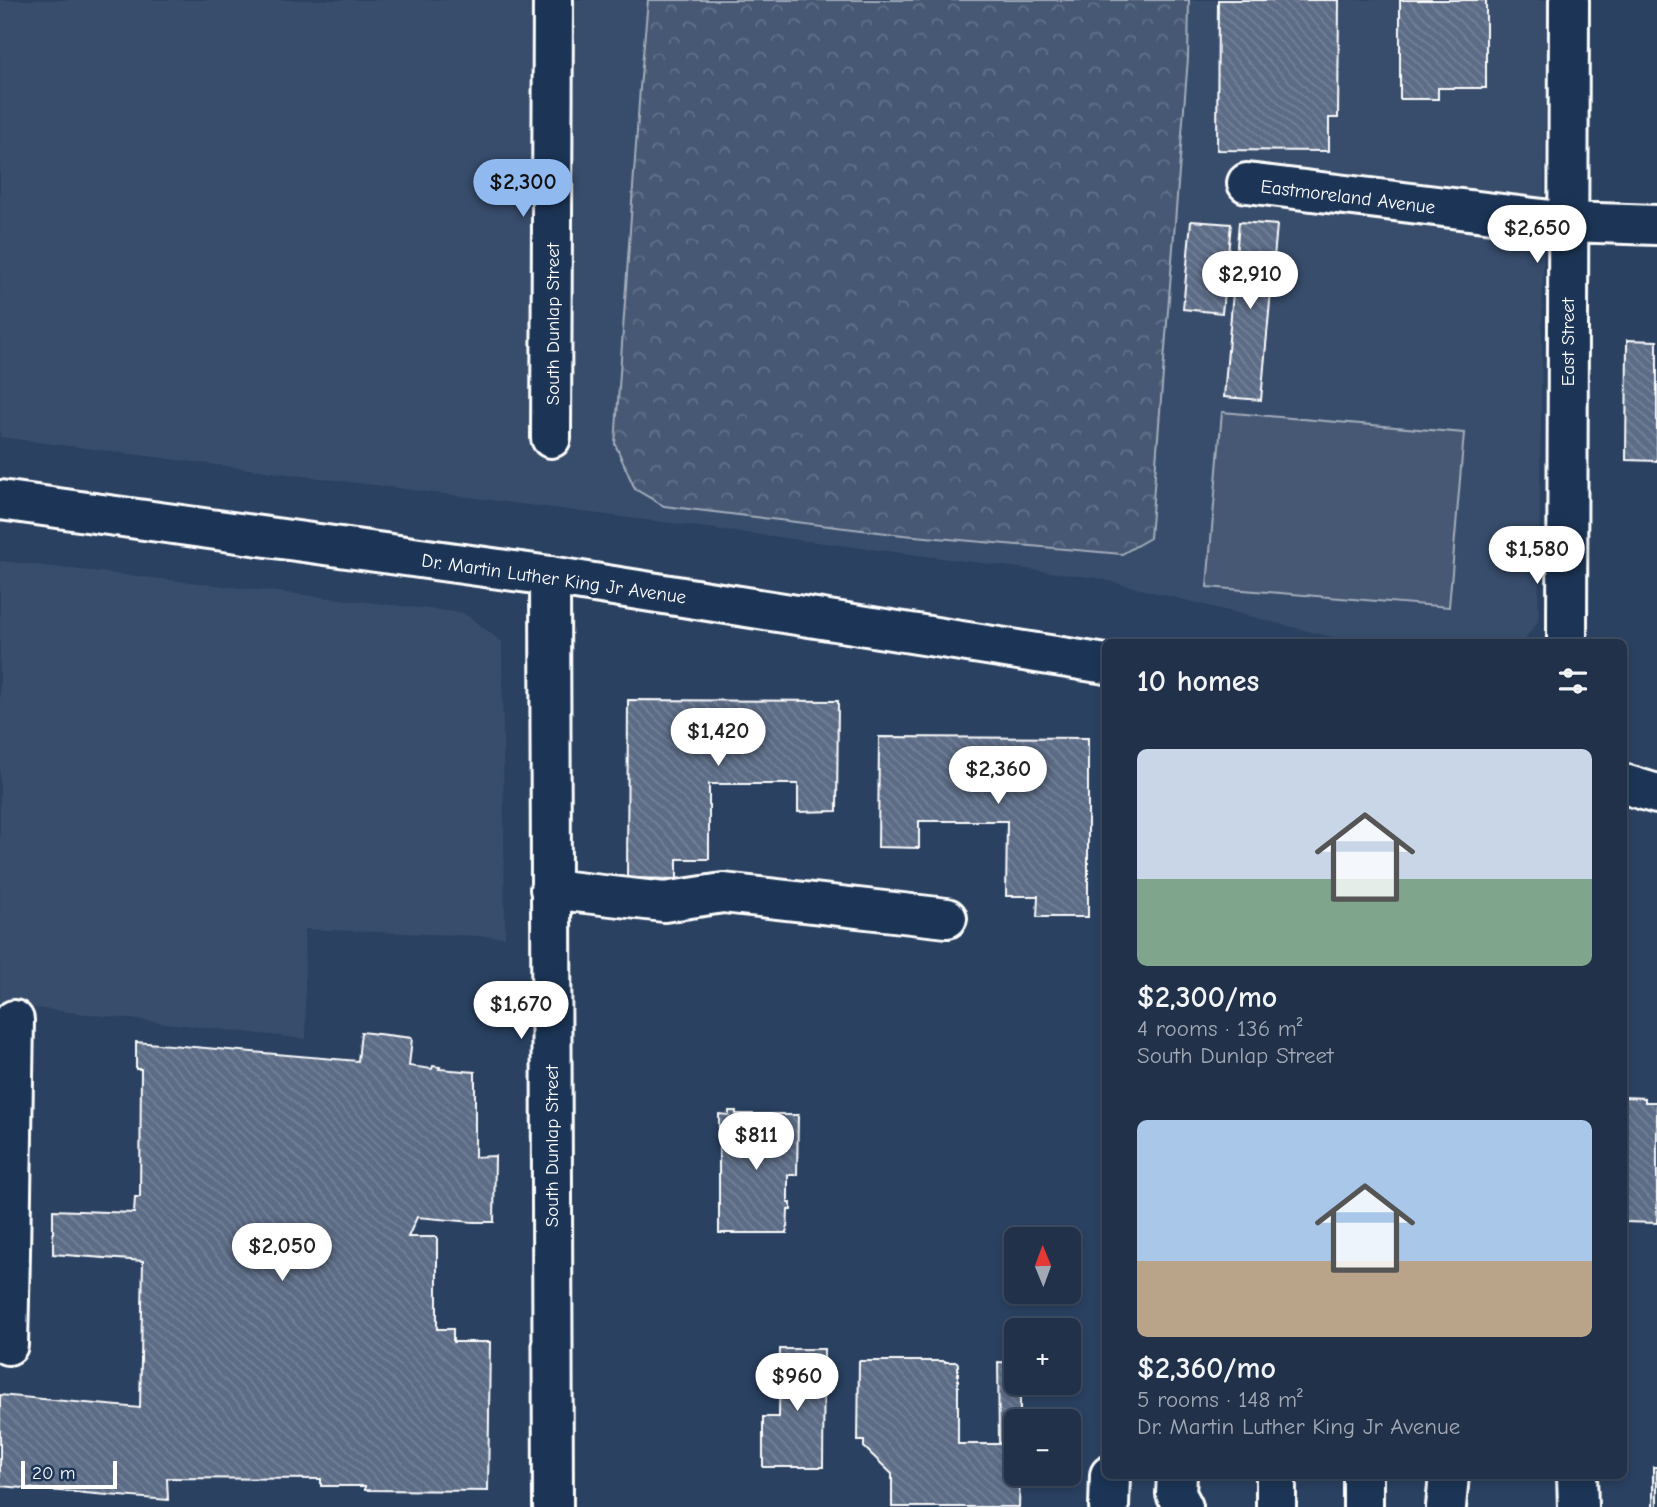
<!DOCTYPE html>
<meta charset="utf-8">
<style>
body{margin:0;font-family:"Comic Neue",sans-serif;background:#283950;color:#f1f3f6;height:100vh;display:flex;flex-direction:column;font-size:26px;white-space:nowrap}
*{box-sizing:border-box;margin:0}
p{font-size:23px;color:#a2a9b4}
.icon{flex:none;width:38px;height:38px;fill:none;stroke:currentColor;stroke-width:2;stroke-linecap:round;stroke-linejoin:round}
.map{position:relative;flex:1;overflow:hidden}
.side{position:absolute;left:1102px;top:639px;width:525px;height:840px;display:flex;flex-direction:column;background:#203149;border-radius:10px;box-shadow:0 4px 10px #0003,0 0 0 2px #3d4c61}
.side>*{flex:none}
.needle{width:46px;rotate:359deg}
.tools{position:absolute;left:1004px;top:1227px;display:grid;gap:14px}
.tools a{display:grid;place-items:center;width:77px;height:77px;border-radius:10px;background:#203149;box-shadow:0 4px 10px #0003,0 0 0 2px #3d4c61;font-size:35px}
.scale{position:absolute;left:21px;bottom:18px;width:96px;box-sizing:border-box;padding-left:7px;border:4px solid #fff;border-top:0;font-size:19px;line-height:24px;white-space:nowrap;color:#fff;-webkit-text-stroke:5px #1d3557;paint-order:stroke}
.price{position:absolute;translate:-50% -60px;padding:0 16px;border-radius:24px;background:#fff;color:#222;font-size:23px;line-height:46px;filter:drop-shadow(0 2px 4px #0008)}
.price::after{content:'';position:absolute;left:50%;top:42px;width:21px;height:16px;margin-left:-10px;background:inherit;clip-path:polygon(0 0,100% 0,50% 100%)}
.price.current{background:#90b9f0;color:#111}
ul{padding:0;list-style:none}
li{display:grid;align-content:center;gap:14px;height:371px;padding:0 35px}
li span{display:grid;place-items:center;height:217px;border-radius:10px;color:#555}
li>.icon{margin-inline-start:auto}
span .icon{width:126px;height:126px;fill:#fffc;stroke-width:1}
li b{font-size:30px}
h2{display:flex;justify-content:space-between;align-items:center;height:84px;padding:0 35px;font-size:30px}
.map>svg:first-child{display:block}
.built{fill:#394e6c}
.forest{fill:url(#forest-crowns);stroke:#a2acba;stroke-width:2}
.pitch{fill:#465975;stroke:#a2acba;stroke-width:2}
.building{fill:url(#building-back-hatch);stroke:#fff;stroke-width:2}
.lines{fill:none;stroke-linecap:round;stroke-linejoin:round}
.minor-casing{stroke:#fff;stroke-width:44}
.major-casing{stroke:#fff;stroke-width:44}
.minor{stroke:#1d3557;stroke-width:38}
.major{stroke:#1d3557;stroke-width:38}
.labels{text-anchor:middle;stroke-width:7;stroke-linejoin:round;paint-order:stroke}
.street-label{font-size:19px;fill:#fff;stroke:#1d3557}
</style>
<div class="map">
<svg width="1657" height="1507" viewBox="0 0 1657 1507">
<defs>
<pattern id="forest-crowns" width="20" height="18" patternUnits="userSpaceOnUse" patternTransform="scale(1.75)"><rect width="20" height="18" fill="#465975"/><path d="M2 6a3 3 0 1 1 6 0M12 15a3 3 0 1 1 6 0" fill="none" stroke="#62728a"/></pattern>
<pattern id="building-back-hatch" width="6" height="6" patternUnits="userSpaceOnUse" patternTransform="scale(1.75)"><rect width="6" height="6" fill="#5b6c86"/><path d="M-1 5l2 2M0 0l6 6M5-1l2 2" fill="none" stroke="#748298"/></pattern>
</defs>
<rect width="100%" height="100%" fill="#2a4161"/>
<filter id="ink" filterUnits="userSpaceOnUse"><feTurbulence type="fractalNoise" baseFrequency=".0143" numOctaves="2"/><feDisplacementMap in="SourceGraphic" scale="14" xChannelSelector="R" yChannelSelector="G"/><feConvolveMatrix kernelMatrix="1 2 1 2 8 2 1 2 1" color-interpolation-filters="sRGB"/></filter>
<g filter="url(#ink)">
<path class="built" d="M0,0h1547l-9,621 -15,21h-171l-255,-64 -1097,-141z
M0,561l464,52 38,29 3,295 -201,-8 2,110 -306,-35z"/>
<path class="forest" d="M648,0h541l-1,58 -38,480 -28,16 -219,-19 -239,-29 -29,-17 -20,-45 25,-356z"/>
<path class="pitch" d="M1222,412l242,21 -15,174 -242,-20z"/>
<path class="building" d="M1218,0h121l-1,118h-9v33l-112,-1z
M1400,0h86v88h-48v11h-38z
M1191,221l40,3 -9,89 -39,-4z
M1239,222l38,3 -16,175 -37,-3z
M1627,340l30,1v120l-31,-1z
M628,700l210,1 -1,110 -39,1v-28h-89v75h-32v20l-50,-1z
M879,737l209,1v179h-51l1,-21h-32l1,-75h-88v27l-41,-1z
M361,1032l51,6 -3,28 23,3 1,-3 7,1 -1,2 36,3v85l20,-1 -1,66h-21l-56,-5 -9,20h29v92h16v13h37l-2,149 -123,-1v-4h-44v-7l-154,-1 1,22 -168,-14v-91l140,13 3,-147 -90,-7v-44l81,3 1,-16h5l1,-128h-5v-27l222,19z
M1624,1097l21,1v4h12v121l-33,-1z
M729,1111h7v3h48l1,1h13l-1,60h-9v28h3v7h-3l-1,23h-68v-119l10,1z
M780,1349h44l-1,118h-60v-50h16z
M859,1361h86v1h12l1,2v80h41l-1,-82 19,1v19h3v39h-3v53h3l-1,33h-127v-33l-28,-27v-6h-6z
M1653,1467h4v40h-4z"/>
<g class="lines">
<g class="minor-casing">
<path id="minor" d="M1247,183l320,39 90,3
M551,438l2,-438
M550,576l3,931
M1567,642l2,-642
M550,889l114,13 59,-9 224,25
M0,1253h10l-2,92
M10,1253l4,-233
M1177,1475l-1,19 7,13
M1276,1475v32
M1363,1475v32
M1109,1507l1,-32
M1446,1507l3,-32"/>
</g>
<g class="major-casing">
<path id="major" d="M0,500l550,76 556,88
M1624,784l33,10
M1577,1475l1,32"/>
</g>
<use href="#minor" class="minor"/>
<use href="#major" class="major"/>
</g>
</g>
<g class="labels">
<g class="street-label">
<text transform="translate(1348 196) rotate(7)" y="7">Eastmoreland Avenue</text>
<text transform="translate(552 324) rotate(-90)" y="7">South Dunlap Street</text>
<text transform="translate(1567 342) rotate(-90)" y="7">East Street</text>
<text transform="translate(554 578) rotate(8)" y="7">Dr. Martin Luther King Jr Avenue</text>
<text transform="translate(551 1146) rotate(-90)" y="7">South Dunlap Street</text>
</g>
</g>
</svg>
<div class="tools">
<a><svg class="needle" viewBox="-14 -14 28 28"><path d="M0-13l5 13h-10z" fill="#e53935"/><path d="M0 13l5-13h-10z" fill="#a2a9b4"/></svg></a>
<a>+</a>
<a>−</a>
</div>
<div class="scale">20 m</div>
<b class="price current" style="left:523px;top:219px">$2,300</b>
<b class="price" style="left:1537px;top:265px">$2,650</b>
<b class="price" style="left:1250px;top:311px">$2,910</b>
<b class="price" style="left:1537px;top:586px">$1,580</b>
<b class="price" style="left:718px;top:768px">$1,420</b>
<b class="price" style="left:998px;top:806px">$2,360</b>
<b class="price" style="left:521px;top:1041px">$1,670</b>
<b class="price" style="left:756px;top:1172px">$811</b>
<b class="price" style="left:282px;top:1283px">$2,050</b>
<b class="price" style="left:797px;top:1413px">$960</b>
<section class="side">
<h2>10 homes<svg class="icon" aria-label="filters" viewBox="0 0 24 24"><path d="M4 7h16M4 17h16"/><circle cx="9" cy="7" r="2"/><circle cx="15" cy="17" r="2"/></svg></h2>
<ul>
<li><span style="background:linear-gradient(#c9d6e8 60%,#7fa58c 0)"><svg class="icon" aria-label="home" viewBox="0 0 24 24"><path d="M3 11l9-7 9 7M6 9v11h12V9"/></svg></span><div><b>$2,300/mo</b><p>4 rooms · 136 m²</p><p>South Dunlap Street</p></div></li>
<li><span style="background:linear-gradient(#a9c7e8 65%,#b9a48a 0)"><svg class="icon" aria-label="home" viewBox="0 0 24 24"><path d="M3 11l9-7 9 7M6 9v11h12V9"/></svg></span><div><b>$2,360/mo</b><p>5 rooms · 148 m²</p><p>Dr. Martin Luther King Jr Avenue</p></div></li>
</ul>
</section>
</div>
